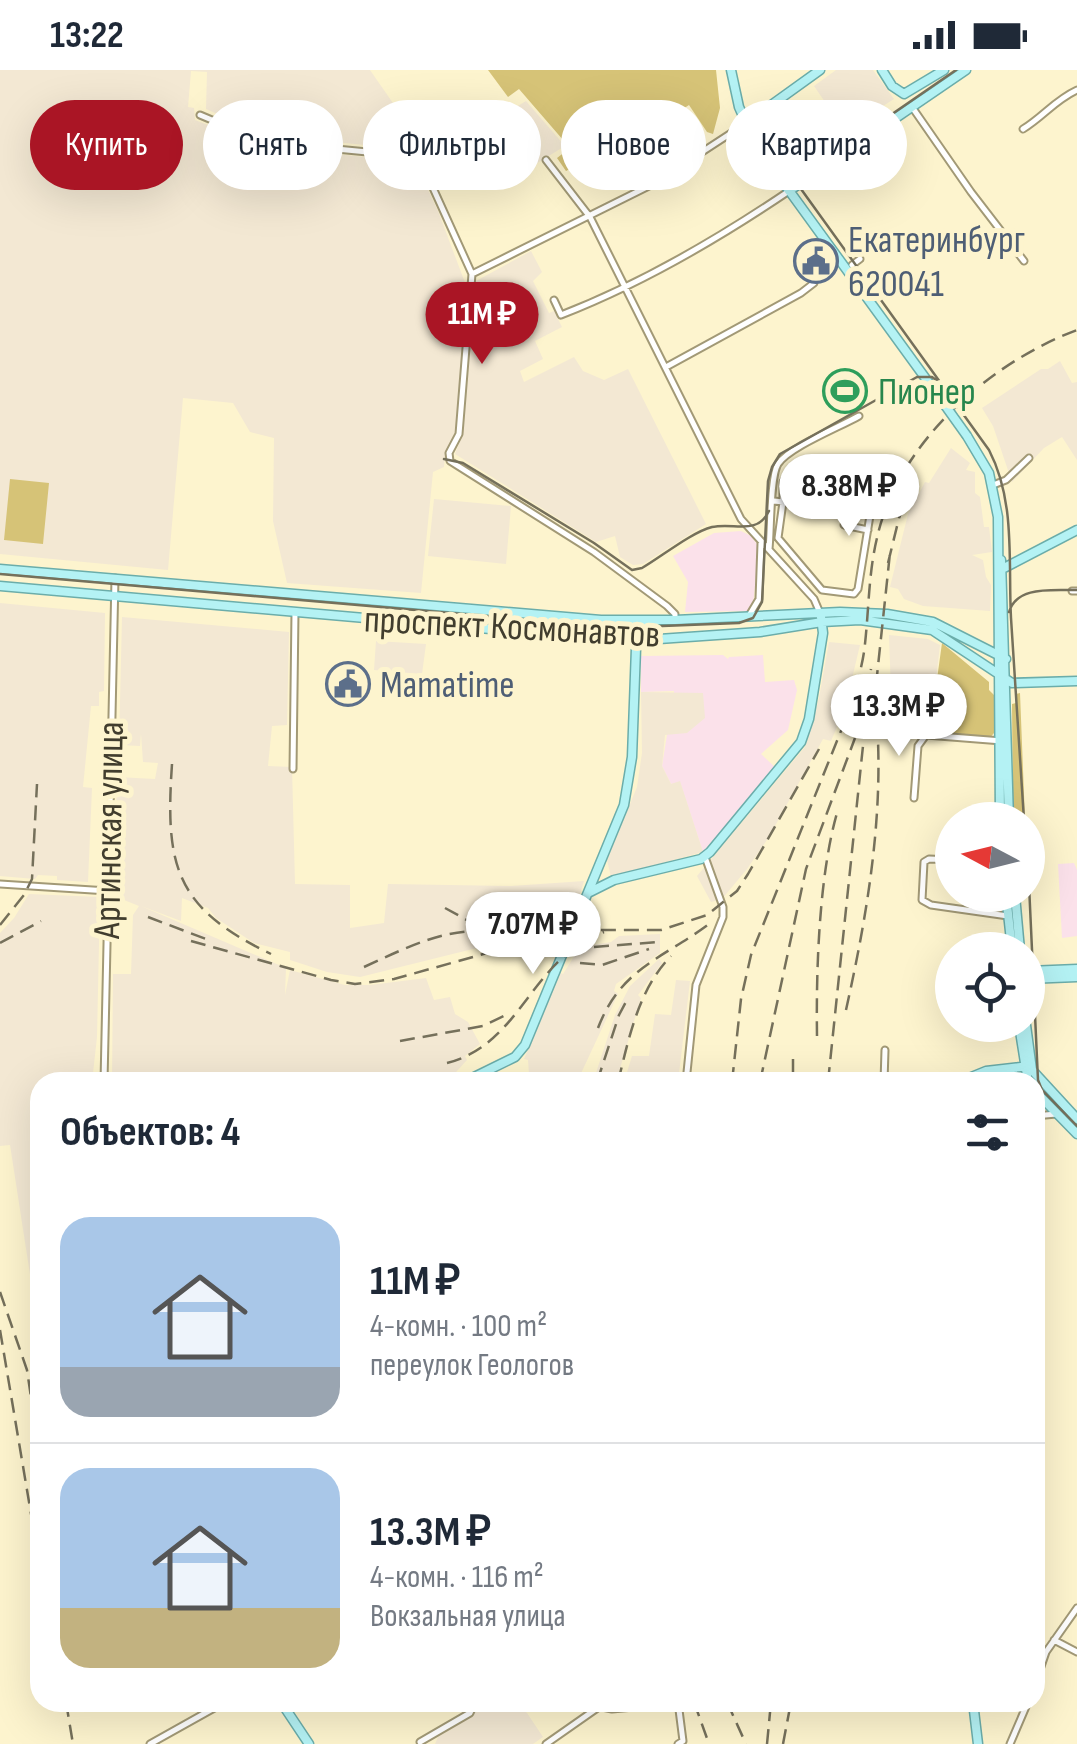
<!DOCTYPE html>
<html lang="ru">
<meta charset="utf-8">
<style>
body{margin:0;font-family:"Sofia Sans Condensed",sans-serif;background:#f6f6f7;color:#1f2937;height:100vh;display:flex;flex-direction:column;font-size:38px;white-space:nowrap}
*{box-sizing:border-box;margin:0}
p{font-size:32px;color:#747a83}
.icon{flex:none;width:55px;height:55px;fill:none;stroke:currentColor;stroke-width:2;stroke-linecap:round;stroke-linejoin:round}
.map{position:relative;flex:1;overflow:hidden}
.drawer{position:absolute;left:30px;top:1002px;width:1015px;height:640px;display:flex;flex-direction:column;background:#fff;border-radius:30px;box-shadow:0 10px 40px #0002}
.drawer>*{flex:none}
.guide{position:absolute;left:30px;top:30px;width:1018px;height:90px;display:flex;gap:20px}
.needle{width:65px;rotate:277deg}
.buttons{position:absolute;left:935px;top:732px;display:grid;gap:20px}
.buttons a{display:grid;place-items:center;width:110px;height:110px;border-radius:50%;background:#fff;box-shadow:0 10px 40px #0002;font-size:50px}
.price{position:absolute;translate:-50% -85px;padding:0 22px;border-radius:35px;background:#fff;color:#222;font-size:32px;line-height:65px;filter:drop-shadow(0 2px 5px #0008)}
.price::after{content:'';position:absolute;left:50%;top:60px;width:30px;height:22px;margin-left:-15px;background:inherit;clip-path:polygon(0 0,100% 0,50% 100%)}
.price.active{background:#aa1525;color:#fff}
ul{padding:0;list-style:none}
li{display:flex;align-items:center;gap:30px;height:250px;padding:0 30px}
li+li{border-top:2px solid #e0e1e3}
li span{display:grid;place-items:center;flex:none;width:280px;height:200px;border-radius:30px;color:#555}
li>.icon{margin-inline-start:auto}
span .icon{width:120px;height:120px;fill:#fffc;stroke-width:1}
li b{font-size:42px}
h2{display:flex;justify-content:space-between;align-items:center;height:120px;padding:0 30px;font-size:42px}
.pill{padding:0 35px;border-radius:45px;background:#fff;box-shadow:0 10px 40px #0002;font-size:35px;line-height:90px}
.pill.active{background:#aa1525;color:#fff}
.status{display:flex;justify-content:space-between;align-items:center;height:70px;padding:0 50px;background:#fff;direction:ltr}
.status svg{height:28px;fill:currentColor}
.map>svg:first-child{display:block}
.commercial{fill:#fbe1ea}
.industrial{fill:#f3e8d3}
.green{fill:#d6c377}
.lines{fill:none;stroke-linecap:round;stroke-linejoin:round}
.minor-casing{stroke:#a29976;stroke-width:9}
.major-casing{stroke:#6badaa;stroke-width:11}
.minor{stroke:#fff;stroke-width:5}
.major{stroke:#b4f2f4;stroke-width:8}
.tram{stroke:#75705b;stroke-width:2.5}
.rail{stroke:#75705b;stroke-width:2.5;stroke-dasharray:15 8;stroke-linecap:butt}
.major-bridge-casing{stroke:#6badaa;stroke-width:11;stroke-linecap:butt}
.major-bridge{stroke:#b4f2f4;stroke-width:8}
.labels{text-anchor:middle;stroke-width:10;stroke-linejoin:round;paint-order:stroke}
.service-label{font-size:38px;fill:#4e5e75;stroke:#fdf4ce;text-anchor:start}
.leisure-label{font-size:38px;fill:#27864d;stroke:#fdf4ce;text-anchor:start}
.street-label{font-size:38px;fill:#413d2e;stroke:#fdf4ce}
</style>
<div class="status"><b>13:22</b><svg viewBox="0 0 49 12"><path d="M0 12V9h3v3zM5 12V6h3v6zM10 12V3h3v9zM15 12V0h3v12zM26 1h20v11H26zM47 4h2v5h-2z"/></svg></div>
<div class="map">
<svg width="1077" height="1674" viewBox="0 0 1077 1674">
<rect width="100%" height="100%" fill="#fdf4ce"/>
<path class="commercial" d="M741,461l10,5 8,11 -6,58 -5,6 -63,1 3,-30 -15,-26 41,-23z
M723,585l5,4 1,-2 34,-2 2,27 29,-2 3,10 -9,40 -27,24 15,14 -73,84 -23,-70 -9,2 -9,-18 12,-75 -33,1v-36z
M1074,793l3,7v66l-15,2 -4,-74z"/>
<path class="industrial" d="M0,0h370l50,72 -5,8 -150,-15 -59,-26 1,-37 -16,-1 -3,36 6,1 1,12 70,27 150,15 23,49 29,77 -12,149 -10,16 -1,14 -11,5 -12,121 -134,-10 -14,-62 1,-83 -24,-6 -17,-29 -50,-5 -15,172 -168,-16z
M836,0h37l21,29 -22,14 -13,-11 -23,16 -22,-32z
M526,31l39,45 -62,38 -34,-48z
M531,181l11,21 -9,9 16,32 5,-2 8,16 -27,14 8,18 -23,12 4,11 50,-25 9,14 21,9 24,-11 78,155 -63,40 -10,1 -13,-8 -5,-21 -19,6 -141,-88 8,-21 13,-152z
M1060,291l12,22 5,-1v78l-15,-23 -18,11 -32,34 -19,-56 -11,-18 59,-39h7z
M951,378l19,15 -4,7 9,2v21l5,4 4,30h5l3,25 -20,3 11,5 3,17 5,8 -1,26 -67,-5 -19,-7 -6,-10 -8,-2 18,-73 17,-32 4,1z
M434,429l77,7 -5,58 -78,-8z
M0,533l105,10 -1,78 -5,1v14h-8l-8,81 9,1 -4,94 -31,-2v-4l-19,-1 -3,4 -35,-3z
M122,547l167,15 -2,93 -15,1 -4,40 24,1 3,117 55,1v43l34,-5 4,-39 123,2 73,-5 -14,44 -210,52 -33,-5 -37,-12v-8l-36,-9 -38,-25 -8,-10 -26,-10 -1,23 -40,-15 145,62 -1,27 5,-25 55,15h25l56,-7 8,22 16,-3 5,17 13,8 12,22 -15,12 2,4 -20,22h-335l1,-108h18l2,-59 6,-9 -25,-10 3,-119 38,2 3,-16 -15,-1 -2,-28 -1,12 -21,-1z
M889,565l39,4 12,6 -9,77 -39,-1z
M376,571l50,3 -4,30 -48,-4z
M829,572l31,3 -15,63 -14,33 -8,-2 -54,98 -22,32 -25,30 -11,3 -14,-26 108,-129 14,-49z
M641,622l62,1 2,25 -18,15 -22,2 -3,31 9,18 9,-3 23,71 -92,25 -4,-17 30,-73 5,-34z
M29,824l71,3 -3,140 -5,45h-52v257l-30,-194 -10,1v-213l14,-15z
M660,864v19l-44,31 -2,7 4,3 -41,88h-27l-21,-8 -1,-14 -4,-1 36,-86 3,1 17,-27 31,-5 8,-6z
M659,889l3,4 -24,32 3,3 -25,84h-23l22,-67 15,-29z
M676,910l14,1 -12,101h-54l8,-26h17l6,-42 16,1z
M517,1635l10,8 16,24 -10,7h-98l3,-7 29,-18 11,-13z"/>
<path class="green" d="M488,0h228l4,38 -7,26 -6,-2 -18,-27 -74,48 -24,5 -25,13 -9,-13 13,-10 -51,-59 -11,8z
M10,409l39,4 -6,61 -39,-4z
M942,573l47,39v8l7,7 -2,36 -5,6 -57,-4 -2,-5z
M1020,623l5,127h-12l-1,-116 4,-1v-9z"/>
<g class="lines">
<g class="minor-casing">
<path id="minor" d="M912,37l59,85 53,69
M200,45l64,27 155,15 53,117 -13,160 -10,19 1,8 144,91 73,54 8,8v6
M1023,59c21,-13 32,-29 54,-39
M546,90l44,57 151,302 73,80 6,14
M852,195l8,-6
M472,204l181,-90 92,-60
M554,230l7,15c80,-31 157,-76 228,-124
M666,297l135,-74 13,-10
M854,415l-10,40 24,5
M993,415l13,-5 23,-22
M774,431l9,1v-20l4,-6 27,-6 22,-10 10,2 9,10 -1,13 20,6 -16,98 -4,5 -32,-4 -44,-52 5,-36
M769,479c2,-19 1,-72 9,-85 11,-17 62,-37 81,-48
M1072,521h5
M750,544l9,-15 2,-56
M293,699l2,-157
M914,728l4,-52 8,-11 76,6
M952,790l-23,-1 -5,3 -2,38 9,5 77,11
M0,814l108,7
M104,1012l11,-504
M686,1012l10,-97 27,-68v-10l-18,-50
M884,1012l1,-32
M1035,1046l21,-2
M1054,1570l23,12
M1035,1614l11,-32 31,-44
M602,1637l10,2 66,-6
M420,1672l50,-29 5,-11
M150,1674l75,-42
M546,1674l60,-42
M678,1674l5,-3 -5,-39
M1010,1674l18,-42"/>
</g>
<g class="major-casing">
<path id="major" d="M731,0l8,37 17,38 186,256
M882,0l10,16 12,8 40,-24
M745,54l75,-54
M789,121l177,-121
M967,366l22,37 9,44 2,303
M1001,490l8,260
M0,499l601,51h74l165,-8 47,2 46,8 73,37
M1002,499l75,-39
M0,516l558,49 101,4 101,-7 62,-10 38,-2 72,10 80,53 65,-2
M588,823l26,-13 87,-21 9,-7 91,-110 8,-23 14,-86 -2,-16
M1006,825l6,55
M1015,825l5,55
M1028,901l49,-2
M1028,909l49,-2
M1019,955l9,57
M1026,955l6,45 45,49
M464,1012l51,-25 10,-12 99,-240 8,-48 5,-136
M959,1012l27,-11 44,-5
M1035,1021l42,43
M281,1632l28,42
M973,1632l5,42"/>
</g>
<use href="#minor" class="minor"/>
<use href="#major" class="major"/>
<path class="tram" d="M956,0l-151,104 -4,15 188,261c27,52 19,112 22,168 4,67 9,135 13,202
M444,389l19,4 131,80 38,27 10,-2c19,-11 50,-36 70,-41 22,-5 45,9 57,-16
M0,504l564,49 73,4 102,-4 14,-5 9,-16 6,-121 4,-14 8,-13 137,-77h15l7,5
M1009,542c8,-27 44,-21 68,-22
M1028,793l10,217 4,10 35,36"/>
<path class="rail" d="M888,493l11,-45 16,-40
M876,615l14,-132
M172,694c-7,102 3,144 99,190
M445,838l31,17 16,5h169l46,-15 30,-24 11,-17 71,-125
M148,847l58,22
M0,855l24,-30 8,-16 5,-95
M191,871l140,39 24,4 39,-5 147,-41
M0,873l41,-22
M594,877l65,-5
M580,893l22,2 47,-16
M364,897c40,-18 75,-37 119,-36
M846,940c22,-99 39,-200 30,-301
M598,958c23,-60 64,-69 111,-104
M817,966c-1,-66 2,-160 20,-223
M400,971l83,-15 25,-12
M793,989v23
M447,993c75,-19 83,-104 157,-131
M597,1012l22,-67 10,-19
M618,1012c11,-44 20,-92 53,-126
M732,1012l9,-83 10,-44 98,-244c5,-19 12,-39 15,-59 5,-38 4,-77 13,-114 21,-95 112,-175 200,-208
M760,1012l46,-213 49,-131
M828,1012l43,-413
M0,1222l27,78 13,88
M0,1260l40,237
M66,1632l7,42
M694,1632l15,42
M727,1632l19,42
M767,1674l4,-42
M783,1674l8,-42"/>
<g class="major-bridge-casing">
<path id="major-bridge" d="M942,331l25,35"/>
</g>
<use href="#major-bridge" class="major-bridge"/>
</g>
<defs>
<g id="civic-ring" transform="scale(2.25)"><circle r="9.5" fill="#fdf4ce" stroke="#5c6f8a" stroke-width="1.5"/><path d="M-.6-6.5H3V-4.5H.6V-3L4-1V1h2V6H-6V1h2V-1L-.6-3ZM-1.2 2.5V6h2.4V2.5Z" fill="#5c6f8a"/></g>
<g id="stadium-ring" transform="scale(2.25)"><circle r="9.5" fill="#fdf4ce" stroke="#2e9e5b" stroke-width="1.5"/><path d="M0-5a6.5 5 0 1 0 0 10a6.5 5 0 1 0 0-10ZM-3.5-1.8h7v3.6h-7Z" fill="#2e9e5b"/></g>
</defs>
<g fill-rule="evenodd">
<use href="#civic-ring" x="816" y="191"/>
<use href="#stadium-ring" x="845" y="321"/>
<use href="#civic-ring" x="348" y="614"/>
</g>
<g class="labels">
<g class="service-label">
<text x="848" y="182">Екатеринбург<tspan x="848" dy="44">620041</tspan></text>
<text x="380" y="627">Mamatime</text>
</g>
<g class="leisure-label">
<text x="878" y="334">Пионер</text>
</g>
<g class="street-label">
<text transform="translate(512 556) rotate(3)" y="13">проспект Космонавтов</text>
<text transform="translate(108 760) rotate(-89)" y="13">Артинская улица</text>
</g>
</g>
</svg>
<div class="buttons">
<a><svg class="needle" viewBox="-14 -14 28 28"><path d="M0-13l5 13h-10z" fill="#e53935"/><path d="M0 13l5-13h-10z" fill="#747a83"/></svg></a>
<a><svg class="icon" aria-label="locate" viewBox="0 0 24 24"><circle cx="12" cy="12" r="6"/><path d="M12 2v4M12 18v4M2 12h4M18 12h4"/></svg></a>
</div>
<b class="price active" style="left:482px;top:297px">11M ₽</b>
<b class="price" style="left:849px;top:469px">8.38M ₽</b>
<b class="price" style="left:899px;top:689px">13.3M ₽</b>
<b class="price" style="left:533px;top:907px">7.07M ₽</b>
<div class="guide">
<a class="pill active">Купить</a>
<a class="pill">Снять</a>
<a class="pill">Фильтры</a>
<a class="pill">Новое</a>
<a class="pill">Квартира</a>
</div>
<section class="drawer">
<h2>Объектов: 4<svg class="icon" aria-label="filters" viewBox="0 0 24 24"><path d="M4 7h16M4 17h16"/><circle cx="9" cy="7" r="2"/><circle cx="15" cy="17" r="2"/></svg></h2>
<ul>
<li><span style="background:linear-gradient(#a9c7e8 75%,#9aa5b1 0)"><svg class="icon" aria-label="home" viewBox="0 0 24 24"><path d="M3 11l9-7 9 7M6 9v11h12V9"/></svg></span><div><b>11M ₽</b><p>4-комн. · 100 m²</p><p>переулок Геологов</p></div></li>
<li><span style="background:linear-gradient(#a9c7e8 70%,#c2b280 0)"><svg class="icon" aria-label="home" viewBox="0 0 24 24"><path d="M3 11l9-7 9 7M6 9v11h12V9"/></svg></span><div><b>13.3M ₽</b><p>4-комн. · 116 m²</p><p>Вокзальная улица</p></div></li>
</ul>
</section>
</div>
